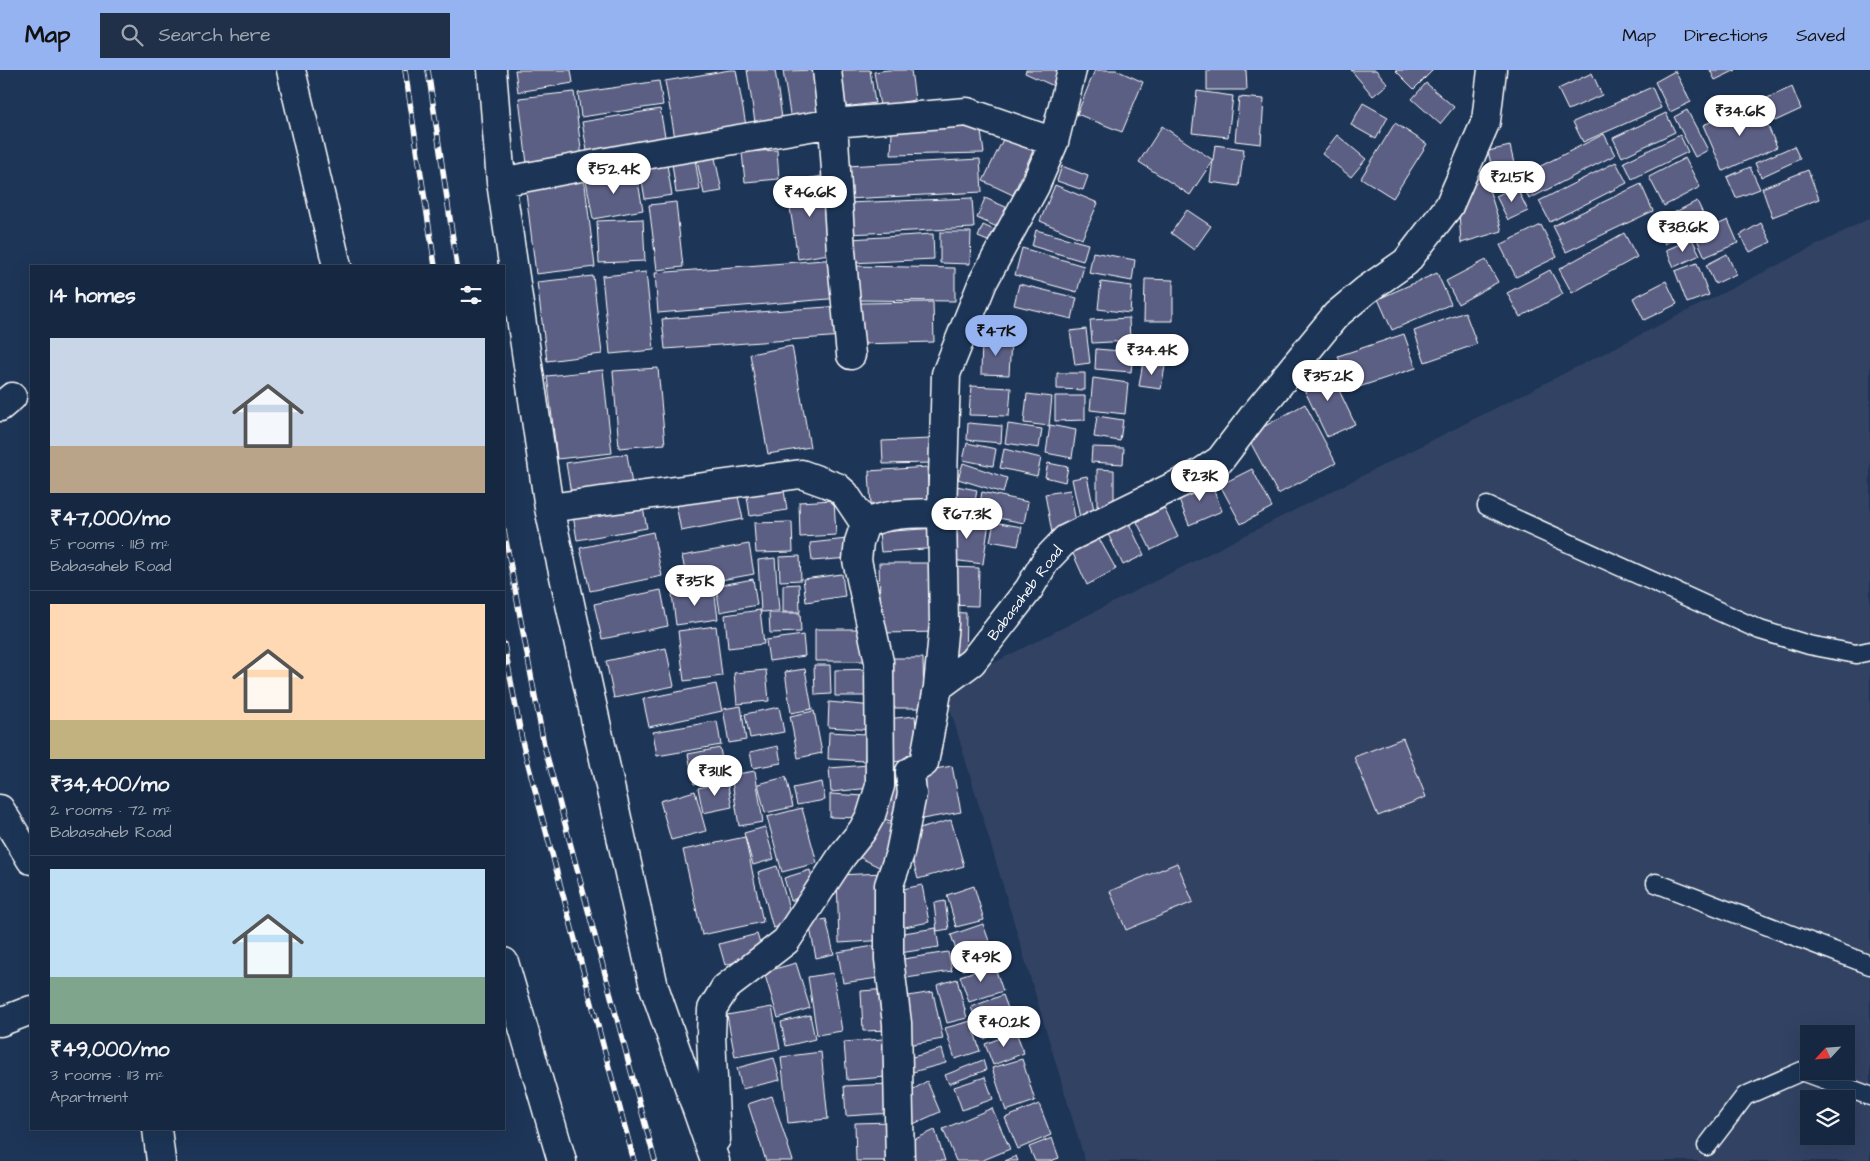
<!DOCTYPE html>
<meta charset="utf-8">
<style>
body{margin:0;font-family:"Architects Daughter",sans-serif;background:#1f3048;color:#f1f3f6;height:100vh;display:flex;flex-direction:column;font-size:19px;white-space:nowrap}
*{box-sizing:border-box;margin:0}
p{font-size:16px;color:#9ea6b1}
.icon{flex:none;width:28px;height:28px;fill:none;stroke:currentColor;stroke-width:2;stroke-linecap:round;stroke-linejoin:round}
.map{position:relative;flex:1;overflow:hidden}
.details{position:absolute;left:30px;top:195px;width:475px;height:865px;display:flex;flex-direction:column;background:#162841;border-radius:0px;box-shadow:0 5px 20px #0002,0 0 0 1px #35445a}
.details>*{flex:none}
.needle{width:32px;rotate:244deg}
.buttons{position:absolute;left:1800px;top:955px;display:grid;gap:10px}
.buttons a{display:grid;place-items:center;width:55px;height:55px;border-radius:0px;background:#162841;box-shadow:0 5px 20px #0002,0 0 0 1px #35445a;font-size:25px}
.price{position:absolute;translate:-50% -42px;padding:0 11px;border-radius:18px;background:#fff;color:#222;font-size:16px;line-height:32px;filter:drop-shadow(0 1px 2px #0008)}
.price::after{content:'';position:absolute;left:50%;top:30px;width:15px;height:11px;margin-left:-8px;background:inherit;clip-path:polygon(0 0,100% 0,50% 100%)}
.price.current{background:#95b2f1;color:#111}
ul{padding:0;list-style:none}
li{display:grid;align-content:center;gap:10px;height:265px;padding:0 20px}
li+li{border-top:1px solid #35445a}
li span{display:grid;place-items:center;height:155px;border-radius:0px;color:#555}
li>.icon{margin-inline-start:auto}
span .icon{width:90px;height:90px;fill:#fffc;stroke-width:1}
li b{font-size:21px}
h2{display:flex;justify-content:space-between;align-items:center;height:60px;padding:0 20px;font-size:21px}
header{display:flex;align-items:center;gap:30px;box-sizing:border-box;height:70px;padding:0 25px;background:#95b2f1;color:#111}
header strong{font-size:24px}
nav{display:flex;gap:28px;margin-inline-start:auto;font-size:18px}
.search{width:350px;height:45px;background:#1f3048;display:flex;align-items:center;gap:12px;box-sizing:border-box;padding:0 18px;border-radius:0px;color:#9ea6b1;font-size:19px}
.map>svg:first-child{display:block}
.built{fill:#304264;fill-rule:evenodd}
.building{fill:#5b5f84;stroke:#fff}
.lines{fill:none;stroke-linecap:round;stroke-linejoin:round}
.service-casing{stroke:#fff;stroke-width:21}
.minor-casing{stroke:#fff;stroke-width:31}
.service{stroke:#1d3557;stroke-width:18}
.minor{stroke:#1d3557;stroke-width:28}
.rail-casing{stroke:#fff;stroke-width:5.5}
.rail{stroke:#1d3557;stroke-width:4;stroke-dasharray:11;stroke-linecap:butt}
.labels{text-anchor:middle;stroke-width:4;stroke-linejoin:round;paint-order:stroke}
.street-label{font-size:15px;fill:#fff;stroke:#1d3557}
</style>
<header>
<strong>Map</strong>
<div class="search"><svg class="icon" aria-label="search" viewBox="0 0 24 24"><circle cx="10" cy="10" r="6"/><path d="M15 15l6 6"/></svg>Search here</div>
<nav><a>Map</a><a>Directions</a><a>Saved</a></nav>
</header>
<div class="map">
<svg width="1870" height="1091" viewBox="0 0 1870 1091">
<rect width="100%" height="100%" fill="#1d3557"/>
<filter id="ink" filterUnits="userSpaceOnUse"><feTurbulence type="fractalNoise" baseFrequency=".02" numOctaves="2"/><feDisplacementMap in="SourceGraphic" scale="10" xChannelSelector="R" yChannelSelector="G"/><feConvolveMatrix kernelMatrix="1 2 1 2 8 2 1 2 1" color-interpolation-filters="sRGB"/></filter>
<g filter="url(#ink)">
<path class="built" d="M1870,148v943h-785l-141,-473zM1809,964h37v37h-37zM1809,1029h37v37h-37z"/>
<path class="building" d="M515,0h56l2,13 -55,9z
M730,0h6l11,61 -71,13 -11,-63z
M747,0h28l7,48 -27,4z
M820,0l8,44 -37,6 -8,-49z
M832,0h38l5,33 -38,5z
M888,0h23l4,30 -35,6 -6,-34z
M1026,0h38l-8,17 -31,-14z
M1095,0h21l27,12 -21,50 -45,-18z
M1207,0h39l1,20h-40z
M1351,0h25l12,14 -15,12z
M1395,0h38l-19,19z
M1710,0h26l-21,10z
M1675,1l16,31 -21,10 -15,-30z
M1592,3l10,22 -34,15 -10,-21z
M659,11l4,24 -82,12 -3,-24z
M1426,13l28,24 -14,17 -28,-25z
M1652,17l9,21 -78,34 -10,-20z
M1792,17l9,22 -26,12 -10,-22z
M1197,21l36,5 -5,41 -36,-4z
M574,22l8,65 -55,7 -8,-66z
M1239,27l25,2 -3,45 -26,-3z
M1363,33l25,14 -12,22 -25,-14z
M1758,33l19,44 -54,24 -20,-46z
M660,39l6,33 -78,14 -6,-34z
M1687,40l21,40 -13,7 -21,-40z
M1666,43l9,19 -53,25 -9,-19z
M1395,53l32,21 -34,54 -32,-20z
M980,55l4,28 -93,2 1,-23z
M1162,56l51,34 -23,35 -51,-33z
M1007,61l29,13 -23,51 -30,-14z
M1604,64l11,21 -86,44 -10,-22z
M1337,65l29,24 -15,18 -29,-23z
M1680,65l8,17 -56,27 -8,-17z
M1215,75l29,4 -5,37 -29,-4z
M1510,76l8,35 -22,5 -8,-35z
M1794,76l6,13 -39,18 -6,-14z
M777,80l2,29 -34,3 -3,-30z
M715,88l7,33 -18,3 -7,-33z
M1685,88l15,29 -36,19 -15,-29z
M666,89l6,36 -27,4 -6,-36z
M695,89l5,31 -24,3 -4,-30z
M980,89l2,33 -134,7 -2,-33z
M1616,92l11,21 -77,39 -11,-21z
M1062,96l26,10 -5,14 -26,-9z
M1750,97l10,22 -24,9 -9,-21z
M1808,100l11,29 -47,18 -10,-29z
M636,101l7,39 -50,9 -7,-39z
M1484,103l18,58 -41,12 -3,-45z
M823,106l12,77 -37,6 -12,-77z
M584,107l11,90 -59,7 -11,-90z
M1641,114l12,27 -87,41 -13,-26z
M1055,115l43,18 -16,36 -42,-18z
M1516,116l12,25 -20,9 -12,-24z
M972,128l2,30 -125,6 -2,-31z
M985,128l30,13 -9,20 -29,-13z
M1697,131l10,21 -42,22 -11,-21z
M676,132l7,65 -26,3 -8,-65z
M1187,140l24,16 -17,24 -23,-17z
M643,149l2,42 -46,2 -2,-42z
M1728,150l10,23 -33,14 -10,-22z
M1761,153l10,19 -21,10 -10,-17z
M983,155l22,10 -5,11 -22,-9z
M1541,155l16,32 -41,20 -16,-32z
M1036,160l52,14 -5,17 -51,-15z
M940,162h31l-1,32 -30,-1z
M1624,163l13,24 -65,36 -13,-24z
M933,164l1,25 -83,4 -1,-24z
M1692,169l8,16 -26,12 -8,-17z
M1022,178l62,18 -7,26 -62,-17z
M1093,182l42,8 -3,21 -43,-8z
M1727,184l9,20 -21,10 -9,-19z
M837,189l4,39 -183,15 -3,-40z
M1486,190l12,22 -40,22 -12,-23z
M1697,193l12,32 -22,8 -12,-32z
M855,196l100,2v33l-101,-1z
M1550,200l13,24 -43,23 -13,-24z
M646,202l8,78 -44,4 -8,-78z
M1437,203l14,31 -59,26 -14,-31z
M593,206l9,78 -55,7 -10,-79z
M1145,209l28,1v41h-29z
M1666,211l11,23 -33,16 -11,-22z
M1101,212l31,4 -2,27 -32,-4z
M1019,214l58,14 -5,21 -58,-14z
M933,232l1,40 -74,2 -1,-41z
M841,236l2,30 -178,13 -3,-30z
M1465,242l12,32 -52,18 -11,-31z
M1129,248l1,23 -38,2 -2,-23z
M1086,259l4,34 -15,2 -5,-34z
M1404,264l12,34 -66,22 -12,-34z
M982,269l29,2 -2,34 -28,-1z
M792,276l18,101 -42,7 -18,-100z
M1096,279l37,3 -2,20 -36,-3z
M1143,292l22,4 -4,23 -22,-3z
M1328,297l27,57 -28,13 -27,-56z
M658,298l7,76 -46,4 -6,-77z
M603,300l9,83 -55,6 -10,-83z
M1057,303h28v17l-28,-1z
M1093,308l35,5 -3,31 -35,-4z
M971,316l40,2 -2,28 -40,-1z
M1027,324l25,3 -3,29 -25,-3z
M1055,326h30v24l-30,1z
M1305,334l31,59 -58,31 -31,-58z
M1097,346l26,4 -3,21 -26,-4z
M968,353l34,3 -1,17 -34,-3z
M1008,354l34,5 -3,19 -34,-5z
M1050,355l26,5 -4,28 -26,-5z
M931,369l1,24 -49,1 -1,-23z
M967,373l29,6 -3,17 -30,-6z
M1092,377l32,1 -1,16 -32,-2z
M1004,379l37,9 -4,18 -37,-8z
M627,384l6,37 -61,9 -6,-37z
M963,393l44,15 -4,15 -45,-14z
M1048,393l20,4 -3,15 -20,-5z
M927,397l2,36 -58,3 -2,-35z
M1097,399l17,1v36h-17z
M1252,399l20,38 -31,17 -21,-39z
M1087,406l8,39 -15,3 -8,-39z
M1210,410l12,31 -33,14 -12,-31z
M783,414l4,26 -37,6 -4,-26z
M956,416l21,4 -4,23 -21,-4z
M1070,420l7,38 -25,5 -7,-39z
M737,422l6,27 -62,12 -5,-27z
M982,422l46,10 -4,21 -46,-9z
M641,428l6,30 -70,12 -5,-31z
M834,430l2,35 -36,2 -1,-35z
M1164,438l14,29 -27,13 -14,-28z
M950,447l39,5 -6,42 -39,-5z
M1126,447l18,38 -21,10 -19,-39z
M792,452l1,30 -37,1 -2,-30z
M994,452l28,5 -4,19 -28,-5z
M937,458l2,20 -58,4 -2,-20z
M653,462l9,44 -72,15 -10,-43z
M1097,465l19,34 -29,16 -17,-38z
M847,469l2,19 -37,3 -2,-18z
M749,474l5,30 -66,12 -6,-30z
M800,486l1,24 -21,1 -1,-24z
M775,488l4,53 -18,1 -3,-52z
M879,493h61l1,69 -60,1z
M946,497l33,1 -1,38 -32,-1z
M842,504l3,22 -39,6 -3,-23z
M753,509l4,26 -37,7 -4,-26z
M799,514l1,28h-17v-27z
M714,518l4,31 -42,6 -4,-31z
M661,520l7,36 -66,13 -8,-35z
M760,540l4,34 -36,4 -3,-33z
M945,542l21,1 -1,50h-20z
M769,543h31l1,19 -31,1z
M716,556l6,50 -38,5 -6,-50z
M815,559h49v32h-49z
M803,565l2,21 -36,5 -3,-21z
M666,578l8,38 -60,12 -8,-37z
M886,588h37l1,50h-38z
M814,595h16l1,29 -16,1z
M805,599l7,40 -21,4 -6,-41z
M876,599l1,27h-42v-26z
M766,600l3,31 -32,3 -3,-31z
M716,614l6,27 -73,16 -6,-28z
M829,632l45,4 -1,24 -45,-3z
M741,636l5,34 -17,3 -6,-34z
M779,637l5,25 -34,6 -5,-24z
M814,641l8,42 -24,5 -8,-42z
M915,646l4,44 -29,2 -4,-43z
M717,651l4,24 -64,11 -4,-24z
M829,662l37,2 -1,27 -37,-2z
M1403,668l23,59 -48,19 -24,-59z
M778,676l3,17 -28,5 -3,-16z
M720,678l5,30 -31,6 -6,-30z
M869,695l2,23 -40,4 -2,-24z
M952,696l9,46 -39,7 -9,-46z
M755,701l8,51 -24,4 -8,-51z
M786,707l7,30 -28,6 -7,-29z
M885,708l24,7 -12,38 -24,-7z
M727,711l5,26 -29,6 -5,-25z
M822,712l3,18 -28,5 -4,-17z
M695,721l11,40 -35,9 -11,-39z
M830,724l34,2 -2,22 -32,-1z
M802,738l15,55 -35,9 -15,-55z
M878,748l22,12 -17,39 -24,-12z
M951,750l13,46 -46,13 -13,-46z
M765,757l9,32 -21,6 -9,-32z
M745,767l18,85 -61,13 -19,-85z
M1177,793l16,39 -67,28 -16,-39z
M777,796l16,57 -20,5 -15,-56z
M810,800l5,19 -24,12 -7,-23z
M884,803l3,67 -48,3 -2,-68z
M922,815l7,37 -29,6 -7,-37z
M974,816l10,34 -28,7 -9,-32z
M945,831l4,28 -12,2 -3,-28z
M826,849l8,35 -18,4 -7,-35z
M983,854l12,34 -32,12 -12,-35z
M936,858l3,19 -39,6 -3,-19z
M757,864l6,20 -38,11 -6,-21z
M880,875l5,32 -42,6 -5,-31z
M948,882l4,19 -52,8 -3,-19z
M796,893l14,45 -32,10 -14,-46z
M994,895l9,26 -34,11 -9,-26z
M833,903l9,58 -25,4 -9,-58z
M957,909l10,39 -20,5 -10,-38z
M888,919l2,41 -27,1 -2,-40z
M933,922l10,47 -36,6 -5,-48z
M1003,925l12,32 -31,12 -13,-32z
M772,937l8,42 -45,8 -8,-42z
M810,945l5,24 -29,7 -5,-24z
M971,951l9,30 -25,8 -10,-31z
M1016,962l8,21 -31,12 -8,-21z
M883,969l3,38 -39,3 -3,-38z
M942,979l4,14 -37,10 -4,-14z
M821,982l7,67 -40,4 -7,-66z
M774,988l6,22 -38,9 -5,-21z
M1022,989l13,42 -29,10 -14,-43z
M983,990l3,10 -37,14 -4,-9z
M985,1007l8,22 -31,11 -8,-23z
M927,1011l13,31 -29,13 -7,-30z
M890,1014l2,29 -46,3 -2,-30z
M772,1026l21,65h-27l-18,-57z
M1039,1034l12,31 -33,14 -13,-31z
M992,1038l18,41 -29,12h-25l-13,-32z
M891,1052v39h-35l-1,-38z
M935,1060l10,31h-37l-6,-16z
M1052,1068l7,20 -9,3h-15l-6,-14z
M1016,1086l2,5h-13z"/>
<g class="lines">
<g class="service-casing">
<path id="service" d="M1487,436l273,124 49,15 47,9 14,-3
M1656,813l214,82
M1707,1076l38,-50 57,-25 68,25"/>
</g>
<g class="minor-casing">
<path id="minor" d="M291,0l46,196
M492,0l9,112 48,326 105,479 61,174
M827,0l6,53 8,128 10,104
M501,112l138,-26 194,-33 134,-11 87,30
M0,337l12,-10
M549,438l252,-34 36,13 8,7 20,30
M938,617l34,-25 57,-73 17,-29 20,-21 133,-65 21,-14 35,-46 81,-99 30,-25 40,-28 43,-56 37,-85 6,-51
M0,739l31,51
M504,892l58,199
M0,952l31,-12
M157,1059l4,32
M716,1069l-5,-103 1,-27 13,-21 61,-47 56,-85 20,-25 9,-16 9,-29 -1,-124 -22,-102 2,-18 6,-18c24,-12 51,-10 77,-11
M900,1091l-3,-138 -8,-64v-74l11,-32 12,-59 -2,-22 14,-9 14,-76 6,-64 -2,-110 4,-139 37,-92 52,-96 19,-44 18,-72"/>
</g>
<use href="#service" class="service"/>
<use href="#minor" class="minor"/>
<g class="rail-casing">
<path id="rail" d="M405,0l30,196
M428,0l29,196
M504,460l40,215 111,416
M504,574l19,101 111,416"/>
</g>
<use href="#rail" class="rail"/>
</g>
</g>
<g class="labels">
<g class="street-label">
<text transform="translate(1025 523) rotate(-53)" y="5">Babasaheb Road</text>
</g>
</g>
</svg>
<div class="buttons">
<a><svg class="needle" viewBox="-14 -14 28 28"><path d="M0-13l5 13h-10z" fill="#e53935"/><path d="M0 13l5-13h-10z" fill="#9ea6b1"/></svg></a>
<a><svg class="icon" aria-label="layers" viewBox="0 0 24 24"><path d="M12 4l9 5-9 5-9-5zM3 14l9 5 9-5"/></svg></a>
</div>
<b class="price" style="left:1740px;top:67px">₹34.6K</b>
<b class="price" style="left:614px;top:125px">₹52.4K</b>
<b class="price" style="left:1512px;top:133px">₹21.5K</b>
<b class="price" style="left:810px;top:148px">₹46.6K</b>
<b class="price" style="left:1683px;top:183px">₹38.6K</b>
<b class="price current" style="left:996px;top:287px">₹47K</b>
<b class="price" style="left:1152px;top:306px">₹34.4K</b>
<b class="price" style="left:1328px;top:332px">₹35.2K</b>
<b class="price" style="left:1200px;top:432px">₹23K</b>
<b class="price" style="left:967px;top:470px">₹67.3K</b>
<b class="price" style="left:695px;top:537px">₹35K</b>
<b class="price" style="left:715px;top:727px">₹31.1K</b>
<b class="price" style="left:981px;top:913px">₹49K</b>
<b class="price" style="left:1004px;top:978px">₹40.2K</b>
<section class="details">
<h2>14 homes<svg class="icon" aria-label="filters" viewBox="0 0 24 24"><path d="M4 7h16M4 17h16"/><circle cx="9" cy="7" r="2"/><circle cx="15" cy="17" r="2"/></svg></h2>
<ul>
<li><span style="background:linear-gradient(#c9d6e8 70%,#b9a48a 0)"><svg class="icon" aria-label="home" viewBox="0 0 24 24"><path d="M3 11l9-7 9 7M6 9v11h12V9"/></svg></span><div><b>₹47,000/mo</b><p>5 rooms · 118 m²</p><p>Babasaheb Road</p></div></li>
<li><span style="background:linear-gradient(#ffd9b3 75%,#c2b280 0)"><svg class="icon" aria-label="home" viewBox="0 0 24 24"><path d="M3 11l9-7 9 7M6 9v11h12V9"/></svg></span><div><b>₹34,400/mo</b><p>2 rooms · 72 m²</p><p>Babasaheb Road</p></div></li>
<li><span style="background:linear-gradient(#bfe0f5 70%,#7fa58c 0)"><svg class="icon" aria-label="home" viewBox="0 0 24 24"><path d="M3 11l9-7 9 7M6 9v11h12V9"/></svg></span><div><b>₹49,000/mo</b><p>3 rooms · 113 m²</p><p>Apartment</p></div></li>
</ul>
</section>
</div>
